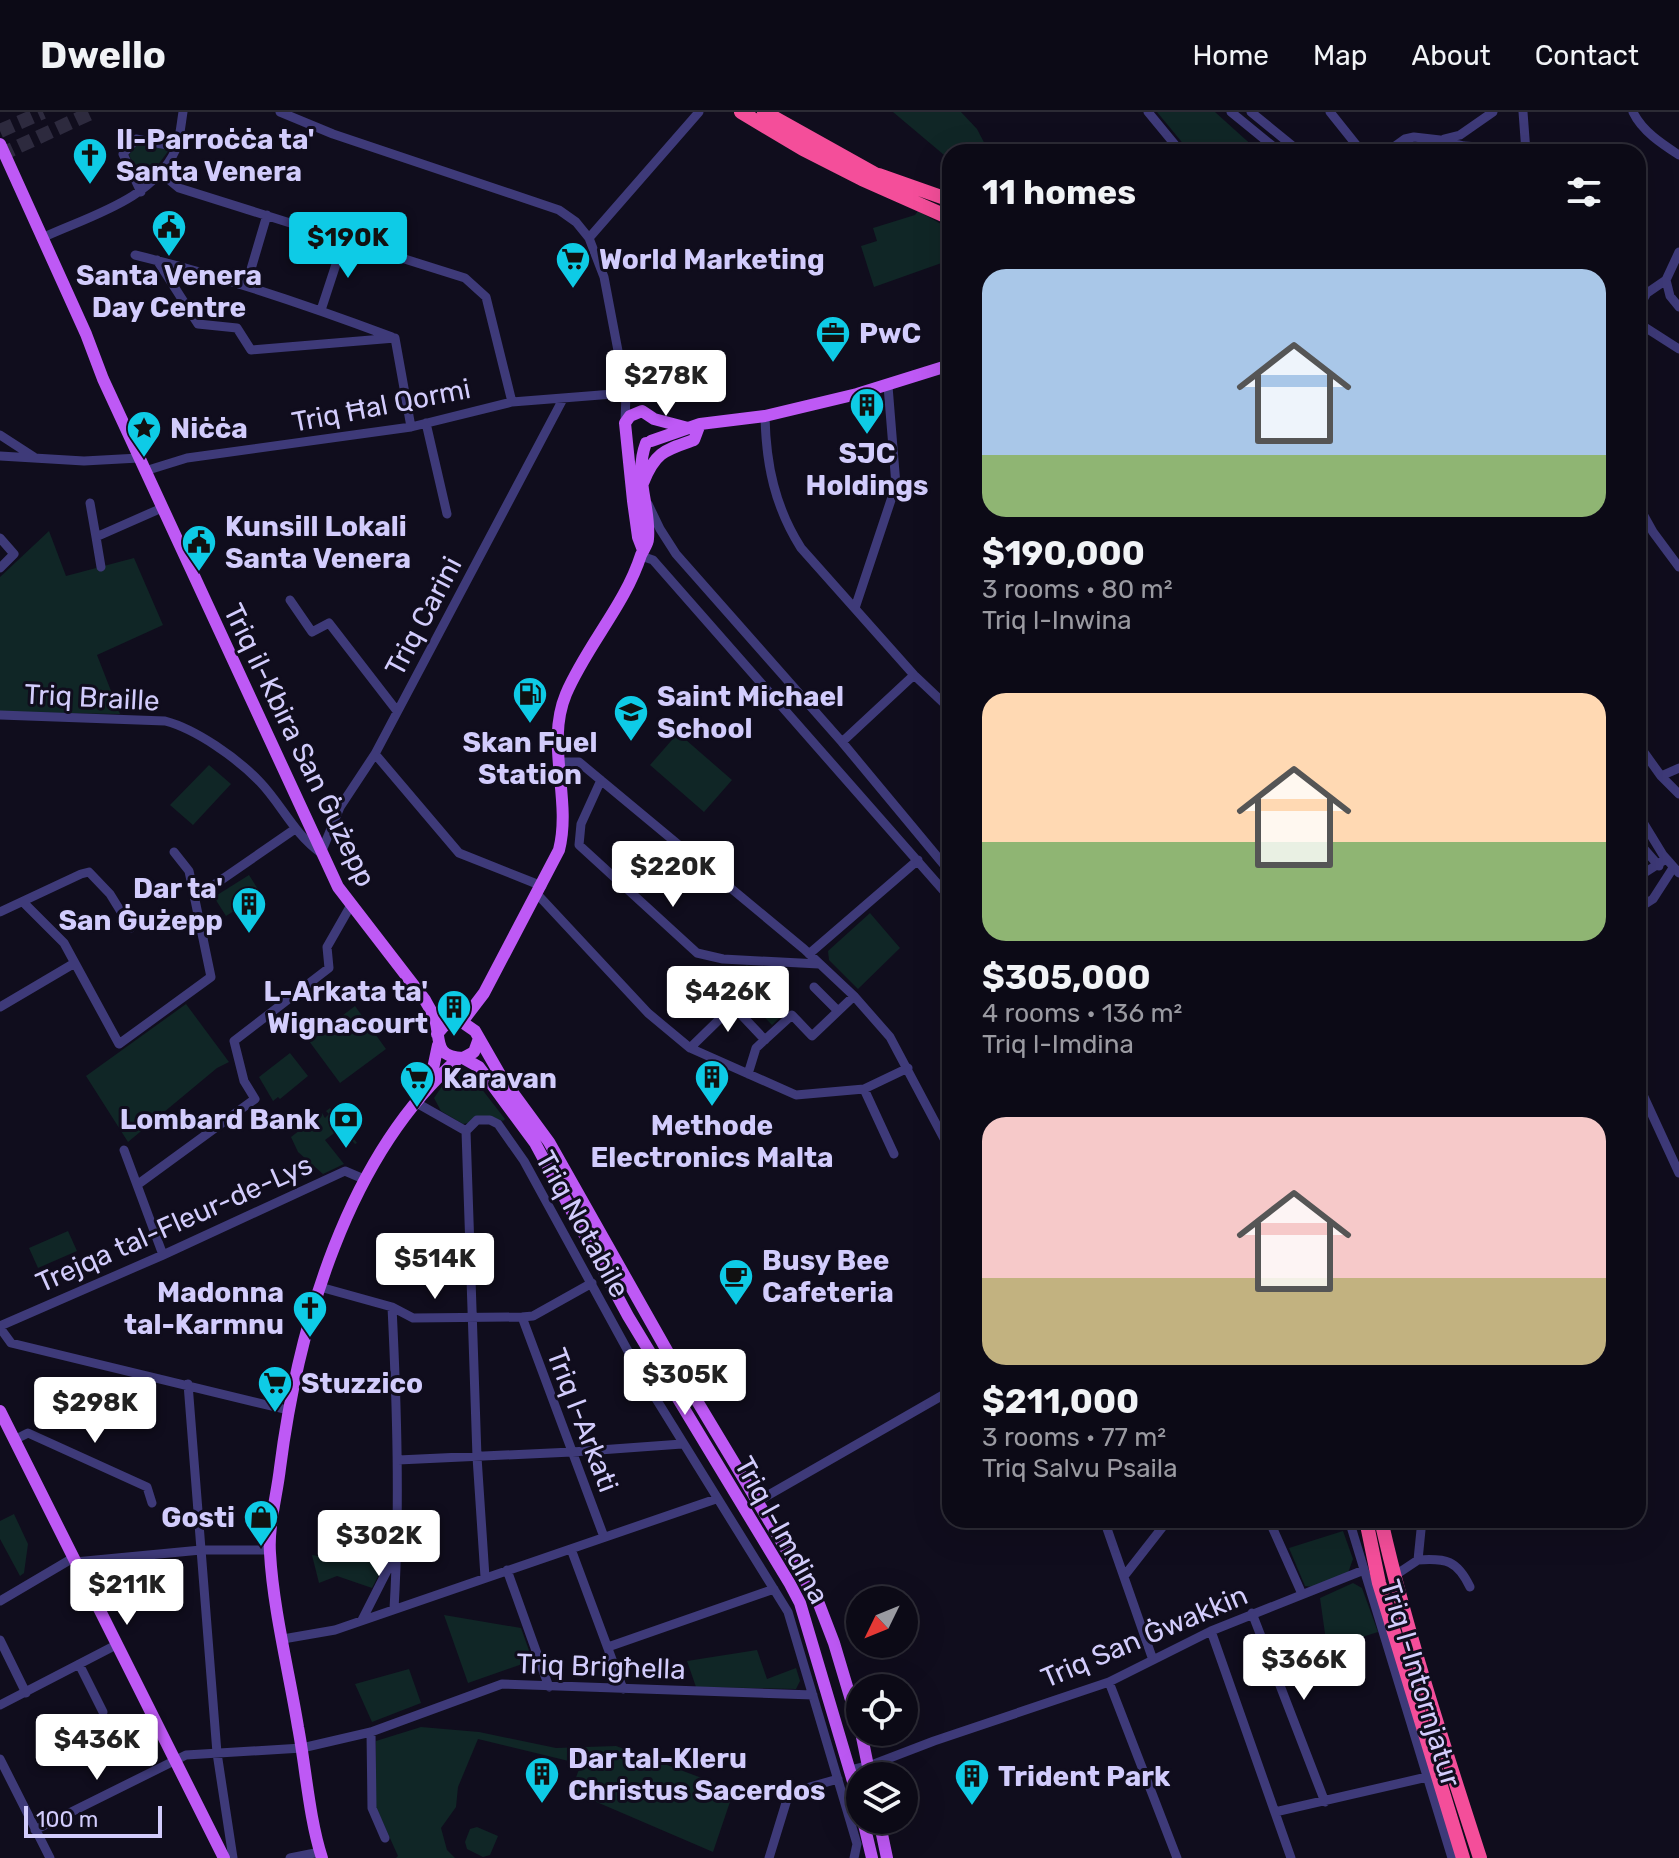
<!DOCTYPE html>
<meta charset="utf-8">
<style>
body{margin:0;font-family:Rubik,sans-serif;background:#15131f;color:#f1f3f6;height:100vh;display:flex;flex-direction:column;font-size:30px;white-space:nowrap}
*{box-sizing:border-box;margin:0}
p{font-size:26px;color:#9a9aa1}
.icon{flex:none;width:44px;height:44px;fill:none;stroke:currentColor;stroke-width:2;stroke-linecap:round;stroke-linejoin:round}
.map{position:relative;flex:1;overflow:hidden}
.panel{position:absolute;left:942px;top:32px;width:704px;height:1384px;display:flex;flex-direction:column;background:#0c0a16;border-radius:24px;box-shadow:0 8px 32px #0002,0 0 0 2px #2c2b35}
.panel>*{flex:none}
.needle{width:52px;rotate:227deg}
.controls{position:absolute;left:846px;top:1474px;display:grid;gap:16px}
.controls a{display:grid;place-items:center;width:72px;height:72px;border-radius:50%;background:#0c0a16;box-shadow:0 8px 32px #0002,0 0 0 2px #2c2b35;font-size:40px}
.scale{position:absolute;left:24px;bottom:20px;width:138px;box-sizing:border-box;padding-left:8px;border:4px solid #d2ccfc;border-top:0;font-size:22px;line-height:28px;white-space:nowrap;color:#d2ccfc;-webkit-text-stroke:6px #100d1d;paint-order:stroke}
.price{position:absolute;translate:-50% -68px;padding:0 18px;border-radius:8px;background:#fff;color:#222;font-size:26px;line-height:52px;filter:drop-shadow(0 2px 4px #0008)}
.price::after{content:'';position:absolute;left:50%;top:48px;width:24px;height:18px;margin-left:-12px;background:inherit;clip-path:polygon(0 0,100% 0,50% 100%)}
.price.selected{background:#0ecbe6;color:#111}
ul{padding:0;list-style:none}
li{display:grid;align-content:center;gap:16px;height:424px;padding:0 40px}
li span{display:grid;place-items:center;height:248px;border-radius:24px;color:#555}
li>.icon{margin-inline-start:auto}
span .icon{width:144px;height:144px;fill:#fffc;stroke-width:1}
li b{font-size:34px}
h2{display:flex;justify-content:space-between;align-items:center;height:96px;padding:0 40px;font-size:34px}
header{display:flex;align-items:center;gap:48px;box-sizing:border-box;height:112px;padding:0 40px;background:#0c0a16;border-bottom:2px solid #2c2b35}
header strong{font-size:38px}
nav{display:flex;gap:44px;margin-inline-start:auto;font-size:28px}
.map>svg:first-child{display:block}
.green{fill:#102626}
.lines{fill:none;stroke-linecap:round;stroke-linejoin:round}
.highway-tunnel{stroke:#2d2a3e;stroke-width:14;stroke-dasharray:14 7;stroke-linecap:butt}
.minor{stroke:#3e3a79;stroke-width:9}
.major{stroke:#be59f5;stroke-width:12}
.highway{stroke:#f44e9a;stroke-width:14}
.labels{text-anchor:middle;stroke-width:6;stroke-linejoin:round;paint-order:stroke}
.poi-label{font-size:28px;font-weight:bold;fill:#d2ccfc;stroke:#100d1d;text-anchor:start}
.street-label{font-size:28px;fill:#d2ccfc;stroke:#100d1d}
</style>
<header>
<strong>Dwello</strong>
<nav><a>Home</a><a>Map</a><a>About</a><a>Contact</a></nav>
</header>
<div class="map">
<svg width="1679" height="1746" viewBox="0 0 1679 1746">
<rect width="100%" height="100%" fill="#100d1d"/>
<path class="green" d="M893,0h68l16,17 12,23h-39v8z
M1157,0h58l41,37 -4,3h-62z
M137,32l32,6 -26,35 -14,-30z
M918,99l32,18v31l-76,27 -13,-41 16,-5 -4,-13 42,-13z
M49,419l17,45 68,-18 29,67 -66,30 23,59 -120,-2v-135z
M678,621l54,47 -28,32 -54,-47z
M209,653l22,19 -38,41 -23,-20z
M249,763l12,19 -35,22 -12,-19z
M870,801l30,35 -42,41 -29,-29 -1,-9z
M747,853l9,10 4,-5 3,1 1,6h20l1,12 -9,10 11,11 -15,15 -46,-48 10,-10 7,2z
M186,892l43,58 -12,6 -89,74 -42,-66z
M355,894l31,43 -46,34 -31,-42z
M290,941l18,23 -28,23 -2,-2 -5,4 -14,-24z
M467,958l38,49 -2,2 -9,-3 -31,6 -22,-13 -7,-13 17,-25z
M330,996l27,35 -2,1 -14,-16 -16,12 19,24 -21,10 -25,-22 -7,-15 31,-24 3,5 4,-4 -3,-3z
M68,1119l9,20 -39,17 -9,-20z
M14,1402l14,30 -4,29 -4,3 -20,-37v-18z
M1343,1419l10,28 -5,14 -35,14 -8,-1 -16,-38z
M392,1430l1,5 -21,41 -35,-12 -18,7 -7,-28 44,7 -3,-19z
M1353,1471l9,5 16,44 -51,16 -7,-50z
M444,1503l77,13 10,28 -3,6 -60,21z
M757,1538l10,29 29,-11 4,13 -4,8 -100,-2 -9,-26z
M409,1557l12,34 -49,19 -17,-38z
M421,1615l58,5 77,16 60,-2 118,44 -21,62 -142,-61 10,-27 -103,-25 -20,48 -2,20 -15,21 6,22 8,8h-59l2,-2 -22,-49v-66z
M477,1715l21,9 -8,19 -7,2 -16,-8 -2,-7 5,-13z"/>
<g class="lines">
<path class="highway-tunnel" d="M0,19l43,-19
M0,43l93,-43"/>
<path class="minor" d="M280,0l53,22 226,76 17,12 13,16 15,39 22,116 -1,30
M1148,0l33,40
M1231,0l49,40
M1251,0l49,40
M1330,0l28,35 8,5
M1523,0l3,40
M1633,0c9,19 29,32 46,43
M1444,27l16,-4 33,-23
M1387,40l18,-13 9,-2 26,3 24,6 62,4
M161,61l18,15 286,90 21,19 26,105
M141,80l-18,-38 13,-15 41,8
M42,126c47,-22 111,-38 134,-89 4,-11 5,-25 7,-37
M589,126l110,-126
M135,143c88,21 172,50 257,82
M157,148l41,64 39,4 14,22 144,-12
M1666,168l4,16 9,11
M246,174l21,-71
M1638,196l9,-15 19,-13 13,-28
M1638,197l5,17 -5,9
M321,198l23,-70
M1643,214l36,23
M395,226l16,89
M765,304c1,49 10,91 36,132l113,127 36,34
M426,311l21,91
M0,323l34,22
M0,344l84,5 55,-3
M145,359l42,-13 224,-31 101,-25 114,-9
M90,391l6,34 66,-29
M648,392l12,25 16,25 166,188 108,130
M1638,393l15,27 26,35
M96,425l5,30
M0,426l14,16 -14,14
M641,444l12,4 297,338
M290,488l22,32 17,-9 68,88
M855,496l41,-123 -8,-99
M0,603l165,6c31,8 72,37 95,61 22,23 34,52 61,71l19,-46 35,-53 188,-355
M842,630l72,-67
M1638,632l23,32 18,18
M375,642l84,99 83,33
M558,650h21l225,187 50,47 36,41 60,113
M1661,664l18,-8
M601,668l-20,44 -2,21 118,108 26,6 96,5
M1638,702l25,41 16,18
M1638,730l21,24
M1638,765l28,-18
M538,783l110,118 42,35 106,47 68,-6 44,-21
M195,786l100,-69
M23,790l41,41 55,101 92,-67 -22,-106 -15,-19
M1642,794l11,-7 20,-31
M0,800l81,-38 8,-2 21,22 21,34
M809,842l109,-94
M814,875l24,24
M0,895l73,-43
M690,936l43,-42 32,34
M748,962l8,-26 36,-33 20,21 42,-40
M1638,972l41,89
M864,977l30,65
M415,990l51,29
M466,1019l11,-11h13l8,4 26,37 116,212 148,239 69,232 -3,14
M466,1019l11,326 8,120
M124,1038l39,105
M137,1073l118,-86 -11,-18 -10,-40 95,-73 -2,-21 24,-42
M320,1175l72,20 21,11 109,-1 11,-1 59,-33
M392,1195c5,101 8,201 2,302
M522,1205l82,220
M0,1214l163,-71 182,-84 21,9
M0,1216l11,15 277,67
M188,1272l29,369 16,105
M14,1328l14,-7 119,54 5,16
M398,1348l174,-8 110,-8
M758,1389l192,-110
M1104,1408l49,140
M1269,1408l33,74
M1349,1408l103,338
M571,1437l52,140
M1418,1448c28,-2 39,0 52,27
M75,1450l126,-12h69
M507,1458l42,117
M1125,1463l43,-55
M1394,1464l24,-16 4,-40
M0,1489l73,-43
M1252,1501l73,189
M362,1508l33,-65
M1211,1519l80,227
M283,1527l52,-9 381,-131
M0,1528l26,53
M608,1535l166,-58
M79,1552l24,48
M1109,1570l68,176
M0,1593l116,-60
M371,1620l1,76 13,30
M0,1647l50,99
M850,1658l24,-6 60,-23 175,-59 102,-51 153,-61
M1275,1700l152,-35
M35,1718l151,-75 116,-7 69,-16 131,-48 311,11
M290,1746l30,-6
M769,1746l20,-65 49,-14"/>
<path class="major" d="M0,32l86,190 17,45 235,508 87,113c3,6 8,13 10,19 6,20 -2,38 28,39l11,-6 4,-11
M651,329l49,-17 65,-8 92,-22 93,-29
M643,371c12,-31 22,-33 51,-43l6,-16
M643,438l-5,-13 -5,-36 -8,-78 5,-7 12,-5 12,8 34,9
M462,910l22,-29 75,-143c13,-51 -14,-106 7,-156 21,-49 59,-89 75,-139 2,-5 7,-11 7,-16 3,-34 -15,-61 -2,-96
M437,922l7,-8 9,-4h9l13,9 27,47 47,64 121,214 149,248 15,39 26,87
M463,946l16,9 56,76 93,173 162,268 10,19 60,202
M430,971l8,-38
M0,1299l224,447
M861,1620l9,44
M863,1708l9,38
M879,1708l8,38
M322,1746c-13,-40 -16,-89 -24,-131 -9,-55 -25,-119 -28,-174 -2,-27 7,-58 10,-85 18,-140 67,-313 178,-409"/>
<path class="highway" d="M741,0l62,37 59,30 88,39
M764,0l122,68
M879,63l71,25
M1366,1408l13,63 84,275
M1381,1408c26,115 63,226 99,338"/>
</g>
<defs>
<g id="church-pin" transform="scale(1.8)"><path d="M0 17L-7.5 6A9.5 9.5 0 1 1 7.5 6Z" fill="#0ecbe6" stroke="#100d1d"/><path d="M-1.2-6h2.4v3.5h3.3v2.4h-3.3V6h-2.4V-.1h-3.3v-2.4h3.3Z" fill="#111"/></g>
<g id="civic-pin" transform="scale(1.8)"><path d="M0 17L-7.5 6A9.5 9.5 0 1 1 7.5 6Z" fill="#0ecbe6" stroke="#100d1d"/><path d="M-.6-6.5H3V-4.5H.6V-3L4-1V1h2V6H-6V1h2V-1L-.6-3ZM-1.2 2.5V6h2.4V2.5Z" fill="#111"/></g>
<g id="supermarket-pin" transform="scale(1.8)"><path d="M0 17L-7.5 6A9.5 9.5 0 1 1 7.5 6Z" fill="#0ecbe6" stroke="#100d1d"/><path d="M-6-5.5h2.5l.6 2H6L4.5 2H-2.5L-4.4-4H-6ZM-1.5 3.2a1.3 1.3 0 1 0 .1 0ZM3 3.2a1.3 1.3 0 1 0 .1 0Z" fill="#111"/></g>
<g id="office-pin" transform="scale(1.8)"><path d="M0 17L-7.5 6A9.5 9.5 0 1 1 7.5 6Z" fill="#0ecbe6" stroke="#100d1d"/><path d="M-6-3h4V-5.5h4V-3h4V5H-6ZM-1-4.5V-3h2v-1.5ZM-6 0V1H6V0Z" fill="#111"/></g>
<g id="building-pin" transform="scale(1.8)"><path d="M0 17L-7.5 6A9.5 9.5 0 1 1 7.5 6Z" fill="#0ecbe6" stroke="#100d1d"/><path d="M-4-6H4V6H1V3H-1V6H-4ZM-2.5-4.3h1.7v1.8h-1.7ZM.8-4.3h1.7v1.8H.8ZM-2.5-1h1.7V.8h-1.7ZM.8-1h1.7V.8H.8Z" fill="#111"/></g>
<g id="sight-pin" transform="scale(1.8)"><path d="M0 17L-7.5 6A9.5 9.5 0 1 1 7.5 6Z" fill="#0ecbe6" stroke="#100d1d"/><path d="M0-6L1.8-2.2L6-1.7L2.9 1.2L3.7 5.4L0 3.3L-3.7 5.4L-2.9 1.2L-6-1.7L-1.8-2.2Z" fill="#111"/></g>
<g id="fuel-pin" transform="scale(1.8)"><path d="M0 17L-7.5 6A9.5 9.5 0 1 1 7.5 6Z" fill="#0ecbe6" stroke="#100d1d"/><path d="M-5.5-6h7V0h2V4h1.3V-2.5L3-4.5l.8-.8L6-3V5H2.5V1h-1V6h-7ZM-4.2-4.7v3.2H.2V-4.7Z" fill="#111"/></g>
<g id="school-pin" transform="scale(1.8)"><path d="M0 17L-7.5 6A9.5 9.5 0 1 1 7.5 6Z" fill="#0ecbe6" stroke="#100d1d"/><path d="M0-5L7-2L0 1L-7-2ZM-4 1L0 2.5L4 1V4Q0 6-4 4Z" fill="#111"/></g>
<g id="bank-pin" transform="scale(1.8)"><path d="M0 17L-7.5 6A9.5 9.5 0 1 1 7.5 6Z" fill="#0ecbe6" stroke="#100d1d"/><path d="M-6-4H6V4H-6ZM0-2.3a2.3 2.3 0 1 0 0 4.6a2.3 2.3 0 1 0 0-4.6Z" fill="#111"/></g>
<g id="cafe-pin" transform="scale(1.8)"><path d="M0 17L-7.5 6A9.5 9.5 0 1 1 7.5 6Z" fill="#0ecbe6" stroke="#100d1d"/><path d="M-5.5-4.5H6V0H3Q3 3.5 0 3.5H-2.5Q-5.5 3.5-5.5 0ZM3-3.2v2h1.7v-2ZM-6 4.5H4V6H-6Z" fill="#111"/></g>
<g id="shop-pin" transform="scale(1.8)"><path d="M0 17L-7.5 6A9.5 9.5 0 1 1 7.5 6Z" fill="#0ecbe6" stroke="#100d1d"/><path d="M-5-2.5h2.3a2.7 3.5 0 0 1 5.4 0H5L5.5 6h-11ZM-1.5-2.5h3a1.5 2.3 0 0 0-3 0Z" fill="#111"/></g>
</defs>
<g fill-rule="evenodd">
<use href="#church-pin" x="90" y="43"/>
<use href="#civic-pin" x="169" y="115"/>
<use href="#supermarket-pin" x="573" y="147"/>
<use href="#office-pin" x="833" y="221"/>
<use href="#building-pin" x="867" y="293"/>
<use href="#sight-pin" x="144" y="316"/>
<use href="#civic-pin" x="199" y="430"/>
<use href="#fuel-pin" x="530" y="582"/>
<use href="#school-pin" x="631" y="600"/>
<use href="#building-pin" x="249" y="792"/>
<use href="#building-pin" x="454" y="895"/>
<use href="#building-pin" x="712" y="965"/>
<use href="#supermarket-pin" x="417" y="966"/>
<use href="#bank-pin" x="346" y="1007"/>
<use href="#cafe-pin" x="736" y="1164"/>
<use href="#church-pin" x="310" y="1196"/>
<use href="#supermarket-pin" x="275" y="1271"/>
<use href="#shop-pin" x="261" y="1405"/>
<use href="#building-pin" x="542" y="1662"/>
<use href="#building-pin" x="972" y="1664"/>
</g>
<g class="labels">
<g class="poi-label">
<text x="116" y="37">Il-Parroċċa ta'<tspan x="116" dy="32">Santa Venera</tspan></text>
<text x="599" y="157">World Marketing</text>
<text x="169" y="173" text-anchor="middle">Santa Venera<tspan x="169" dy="32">Day Centre</tspan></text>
<text x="859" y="231">PwC</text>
<text x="170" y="326">Niċċa</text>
<text x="867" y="351" text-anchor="middle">SJC<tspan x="867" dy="32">Holdings</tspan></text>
<text x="225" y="424">Kunsill Lokali<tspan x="225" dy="32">Santa Venera</tspan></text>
<text x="657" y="594">Saint Michael<tspan x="657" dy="32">School</tspan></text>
<text x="530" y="640" text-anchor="middle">Skan Fuel<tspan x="530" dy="32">Station</tspan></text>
<text x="223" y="786" text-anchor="end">Dar ta'<tspan x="223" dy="32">San Ġużepp</tspan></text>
<text x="428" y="889" text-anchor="end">L-Arkata ta'<tspan x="428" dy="32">Wignacourt</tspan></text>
<text x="443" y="976">Karavan</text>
<text x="320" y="1017" text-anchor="end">Lombard Bank</text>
<text x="712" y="1023" text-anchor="middle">Methode<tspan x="712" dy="32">Electronics Malta</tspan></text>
<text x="762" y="1158">Busy Bee<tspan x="762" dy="32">Cafeteria</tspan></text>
<text x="284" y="1190" text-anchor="end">Madonna<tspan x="284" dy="32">tal-Karmnu</tspan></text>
<text x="301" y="1281">Stuzzico</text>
<text x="235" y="1415" text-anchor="end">Gosti</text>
<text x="568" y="1656">Dar tal-Kleru<tspan x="568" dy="32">Christus Sacerdos</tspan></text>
<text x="998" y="1674">Trident Park</text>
</g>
<g class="street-label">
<text transform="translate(381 293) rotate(-11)" y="10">Triq Ħal Qormi</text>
<text transform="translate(423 504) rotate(-62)" y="10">Triq Carini</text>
<text transform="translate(92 585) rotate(3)" y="10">Triq Braille</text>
<text transform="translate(300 633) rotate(64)" y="10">Triq il-Kbira San Ġużepp</text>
<text transform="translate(174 1111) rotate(-24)" y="10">Trejqa tal-Fleur-de-Lys</text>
<text transform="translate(583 1112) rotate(61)" y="10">Triq Notabile</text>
<text transform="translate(583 1308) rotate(69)" y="10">Triq l-Arkati</text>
<text transform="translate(782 1418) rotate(61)" y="10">Triq l-Imdina</text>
<text transform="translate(1144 1524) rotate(-23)" y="10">Triq San Ġwakkin</text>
<text transform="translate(601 1554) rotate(2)" y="10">Triq Brigħella</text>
<text transform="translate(1421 1571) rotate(73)" y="10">Triq l-Intornjatur</text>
</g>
</g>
</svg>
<div class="controls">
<a><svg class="needle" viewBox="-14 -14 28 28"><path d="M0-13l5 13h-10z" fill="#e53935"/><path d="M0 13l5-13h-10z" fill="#9a9aa1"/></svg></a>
<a><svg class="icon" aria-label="locate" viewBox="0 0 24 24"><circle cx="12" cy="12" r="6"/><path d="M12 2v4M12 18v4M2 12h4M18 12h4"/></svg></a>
<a><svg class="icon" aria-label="layers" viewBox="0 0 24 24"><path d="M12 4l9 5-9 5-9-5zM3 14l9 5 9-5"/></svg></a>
</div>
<div class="scale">100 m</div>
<b class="price selected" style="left:348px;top:168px">$190K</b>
<b class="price" style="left:666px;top:306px">$278K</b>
<b class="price" style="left:673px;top:797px">$220K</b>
<b class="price" style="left:728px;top:922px">$426K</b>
<b class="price" style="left:435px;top:1189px">$514K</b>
<b class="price" style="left:685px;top:1305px">$305K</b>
<b class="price" style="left:95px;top:1333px">$298K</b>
<b class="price" style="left:379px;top:1466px">$302K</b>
<b class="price" style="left:127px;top:1515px">$211K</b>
<b class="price" style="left:1304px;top:1590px">$366K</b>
<b class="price" style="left:97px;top:1670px">$436K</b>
<section class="panel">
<h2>11 homes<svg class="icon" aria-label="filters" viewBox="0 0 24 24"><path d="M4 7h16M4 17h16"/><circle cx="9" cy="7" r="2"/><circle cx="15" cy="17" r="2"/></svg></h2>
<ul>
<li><span style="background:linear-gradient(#a9c7e8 75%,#8fb573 0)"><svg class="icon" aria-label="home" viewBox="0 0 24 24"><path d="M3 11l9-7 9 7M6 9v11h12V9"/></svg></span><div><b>$190,000</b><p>3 rooms · 80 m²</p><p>Triq l-Inwina</p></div></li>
<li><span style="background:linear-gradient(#ffd9b3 60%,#8fb573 0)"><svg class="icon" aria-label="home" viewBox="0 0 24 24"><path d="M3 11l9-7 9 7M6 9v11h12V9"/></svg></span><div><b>$305,000</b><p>4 rooms · 136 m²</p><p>Triq l-Imdina</p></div></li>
<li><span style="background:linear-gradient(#f6c9c9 65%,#c2b280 0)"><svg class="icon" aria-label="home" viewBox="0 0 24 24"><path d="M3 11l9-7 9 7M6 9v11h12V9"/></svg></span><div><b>$211,000</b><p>3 rooms · 77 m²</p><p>Triq Salvu Psaila</p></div></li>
</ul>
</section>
</div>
